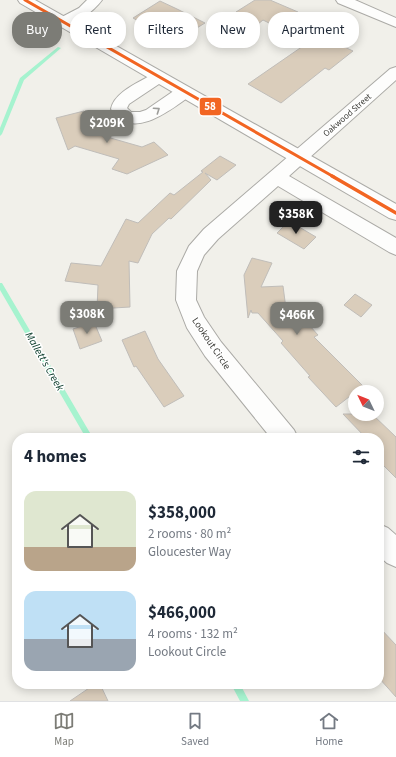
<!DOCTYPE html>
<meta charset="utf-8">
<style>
body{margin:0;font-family:"Source Sans 3",sans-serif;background:#f6f6f7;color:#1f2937;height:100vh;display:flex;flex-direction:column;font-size:15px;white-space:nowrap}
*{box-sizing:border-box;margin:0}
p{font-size:13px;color:#747a83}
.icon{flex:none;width:22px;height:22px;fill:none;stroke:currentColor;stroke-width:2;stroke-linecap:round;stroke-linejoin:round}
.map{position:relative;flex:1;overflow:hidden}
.panel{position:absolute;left:12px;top:433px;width:372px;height:256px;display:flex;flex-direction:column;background:#fff;border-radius:16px;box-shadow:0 2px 10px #0003}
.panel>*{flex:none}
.hud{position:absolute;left:12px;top:12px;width:372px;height:36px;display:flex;gap:8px}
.needle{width:26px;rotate:313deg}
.controls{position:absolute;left:348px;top:385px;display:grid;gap:8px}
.controls a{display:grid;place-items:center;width:36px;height:36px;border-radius:50%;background:#fff;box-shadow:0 2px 10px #0003;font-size:20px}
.price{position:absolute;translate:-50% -34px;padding:0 9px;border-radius:8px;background:#7c7c76;color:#fff;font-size:13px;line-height:26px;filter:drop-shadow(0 1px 2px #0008)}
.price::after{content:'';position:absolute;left:50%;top:24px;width:12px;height:9px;margin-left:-6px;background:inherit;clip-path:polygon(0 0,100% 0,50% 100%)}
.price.on{background:#222;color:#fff}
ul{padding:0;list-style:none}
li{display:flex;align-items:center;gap:12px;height:100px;padding:0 12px}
li span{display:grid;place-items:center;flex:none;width:112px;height:80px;border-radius:12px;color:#555}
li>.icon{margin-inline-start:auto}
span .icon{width:48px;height:48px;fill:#fffc;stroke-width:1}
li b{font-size:17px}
h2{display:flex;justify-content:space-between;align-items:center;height:48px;padding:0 12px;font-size:17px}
.pill{padding:0 14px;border-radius:16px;background:#fff;box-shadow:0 2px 10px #0003;font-size:14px;line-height:36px}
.pill.on{background:#7c7c76;color:#fff}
.dock{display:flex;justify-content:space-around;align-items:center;height:56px;border-top:1px solid #e0e1e3;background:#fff;font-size:11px;color:#747a83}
.dock a{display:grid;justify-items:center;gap:2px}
.dock .on{color:#7c7c76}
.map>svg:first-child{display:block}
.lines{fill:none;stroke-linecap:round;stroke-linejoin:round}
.stream{fill:#a6f3cf;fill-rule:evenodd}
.building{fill:#dacdbb;stroke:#c0bdb9}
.minor-casing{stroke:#abaaa6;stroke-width:2}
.secondary-casing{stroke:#abaaa6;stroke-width:2}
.minor{fill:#fdfdfc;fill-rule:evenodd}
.secondary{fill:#fdfdfc;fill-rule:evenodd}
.bus-1-far1-casing{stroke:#fff;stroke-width:5}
.bus-1-casing{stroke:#fff;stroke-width:6}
.bus-1-far1{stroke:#f26522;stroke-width:3}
.bus-1{stroke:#f26522;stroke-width:3.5}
.oneway{stroke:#9d9d9a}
.labels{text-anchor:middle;stroke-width:3;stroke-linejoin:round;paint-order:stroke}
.far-street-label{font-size:9px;fill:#3d3d38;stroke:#fff}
.street-label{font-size:10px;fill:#3d3d38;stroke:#fff}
.water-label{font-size:11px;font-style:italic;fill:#053826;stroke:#fff}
.line-badge{stroke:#fff;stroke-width:1.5}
.badge-label{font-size:11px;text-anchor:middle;font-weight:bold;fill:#fff}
</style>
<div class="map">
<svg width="396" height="701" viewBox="0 0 396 701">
<rect width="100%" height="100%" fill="#f1f0ea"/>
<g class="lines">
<path class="stream" d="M58,47l3,1 -37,32 -22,54 -2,2v-8l20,-50z
M0,283h2l91,155h-7l-86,-148z
M231,684h9l9,17h-9z"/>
</g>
<path class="building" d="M255,0h15l28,12 -2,2 9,5 -18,13 -24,-12 -5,4 -22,-12z
M160,1l17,8 28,14 -31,19 -41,-24z
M319,35l34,16 -24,19 -4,-2 -44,35 -33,-19z
M84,111l9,22 49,14 12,-5 14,13 -41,19 -15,-5 7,-10 -44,-13 -7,4 -12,-32z
M220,156l16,9 -19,15 -12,-7 6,7 -40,39 -2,-1 -17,16 -14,29 -9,-2 1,46 -33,2 1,-24 -33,-4 6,-18 30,3 25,-47 12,4 32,-30 4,2 29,-23 -2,-1z
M289,221l27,16 -12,12 -27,-16z
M252,258l20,5 -11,24 22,-1 5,38 13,-8 17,19 -4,2 49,49 -27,21 -28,-30 2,-1 -29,-33 2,-2 -25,-28h-6l-1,-3 -3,8 -4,-43z
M355,294l17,11 -11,12 -17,-12z
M94,322l8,19 -22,8 -7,-20z
M145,331l13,28 26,37 -20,11 -28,-41 -2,1 -12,-27z
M343,414h29l24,23v41l-17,-17v-23h-13z
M379,627l17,18v52l-17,-19z
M95,684h5l8,17h-38z"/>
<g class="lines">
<g class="minor-casing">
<path id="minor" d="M87,0h15c-8,11 -30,29 -44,25l-2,-3 2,-3 21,-11z
M336,0h19l41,18v9l-58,-24z
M396,67v13l-107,96 107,62v17l-7,-3 -111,-66 -60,53 -14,16 -7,16 -1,29 8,17 17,25 73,88 4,8h-27l-66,-82 -18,-28 -11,-28 1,-29 12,-25 15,-17 186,-160z
M159,72l6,2 2,3 -2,3 -36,24 -2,4 4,4h9l6,-2 32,-22 6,-1 6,1 2,4 -2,4c-22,16 -59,45 -79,13 3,-17 29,-27 42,-35z
M379,524l9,4 8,7v32l-9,-4 -8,-7z"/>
</g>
<g class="secondary-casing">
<path id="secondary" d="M18,0h17l361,204v16l-7,-2 -369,-215z"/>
</g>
<use href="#minor" class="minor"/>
<use href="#secondary" class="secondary"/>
<g class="bus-1-far1-casing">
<path id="bus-1-far1" d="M25,0l309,177"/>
</g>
<g class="bus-1-casing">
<path id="bus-1" d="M332,176l64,37"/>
</g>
<use href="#bus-1-far1" class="bus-1-far1"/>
<use href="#bus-1" class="bus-1"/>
</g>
<defs><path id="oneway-chevron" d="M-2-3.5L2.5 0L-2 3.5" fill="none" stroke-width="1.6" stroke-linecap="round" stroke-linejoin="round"/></defs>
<use class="oneway" href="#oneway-chevron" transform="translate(157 110) rotate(-34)"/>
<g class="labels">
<g class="far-street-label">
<text transform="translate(347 115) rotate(-41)" y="3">Oakwood Street</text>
</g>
<g class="street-label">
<text transform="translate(212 343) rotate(56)" y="4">Lookout Circle</text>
</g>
<g class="water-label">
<text transform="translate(45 361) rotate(60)" y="4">Mallett's Creek</text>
</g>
</g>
<rect class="line-badge" x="199" y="97" width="23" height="19" rx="4" fill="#f26522"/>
<g class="badge-label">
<text x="210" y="110">58</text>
</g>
</svg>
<div class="controls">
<a><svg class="needle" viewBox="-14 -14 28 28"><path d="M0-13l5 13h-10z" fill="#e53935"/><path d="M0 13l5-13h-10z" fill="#747a83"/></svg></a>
</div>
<b class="price" style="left:107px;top:144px">$209K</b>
<b class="price on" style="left:296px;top:235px">$358K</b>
<b class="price" style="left:87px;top:335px">$308K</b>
<b class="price" style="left:297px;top:336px">$466K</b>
<div class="hud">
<a class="pill on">Buy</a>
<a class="pill">Rent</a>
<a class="pill">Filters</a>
<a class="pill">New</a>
<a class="pill">Apartment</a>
</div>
<section class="panel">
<h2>4 homes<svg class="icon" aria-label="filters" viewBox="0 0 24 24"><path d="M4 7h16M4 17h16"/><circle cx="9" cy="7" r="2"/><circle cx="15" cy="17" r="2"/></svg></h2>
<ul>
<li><span style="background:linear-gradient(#dfe7d0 70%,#b9a48a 0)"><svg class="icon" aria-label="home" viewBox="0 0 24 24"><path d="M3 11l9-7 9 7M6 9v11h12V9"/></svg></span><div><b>$358,000</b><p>2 rooms · 80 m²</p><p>Gloucester Way</p></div></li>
<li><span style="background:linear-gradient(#bfe0f5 60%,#9aa5b1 0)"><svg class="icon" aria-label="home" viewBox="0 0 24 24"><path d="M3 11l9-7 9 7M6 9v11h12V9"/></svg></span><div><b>$466,000</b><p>4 rooms · 132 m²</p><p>Lookout Circle</p></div></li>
</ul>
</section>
</div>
<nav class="dock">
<a class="on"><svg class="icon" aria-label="map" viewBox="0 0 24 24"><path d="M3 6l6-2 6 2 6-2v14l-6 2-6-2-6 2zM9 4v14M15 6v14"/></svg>Map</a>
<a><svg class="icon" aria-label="saved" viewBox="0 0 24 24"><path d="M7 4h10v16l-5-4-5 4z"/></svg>Saved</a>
<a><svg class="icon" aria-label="home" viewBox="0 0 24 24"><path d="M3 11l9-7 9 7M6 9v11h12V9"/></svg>Home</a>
</nav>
